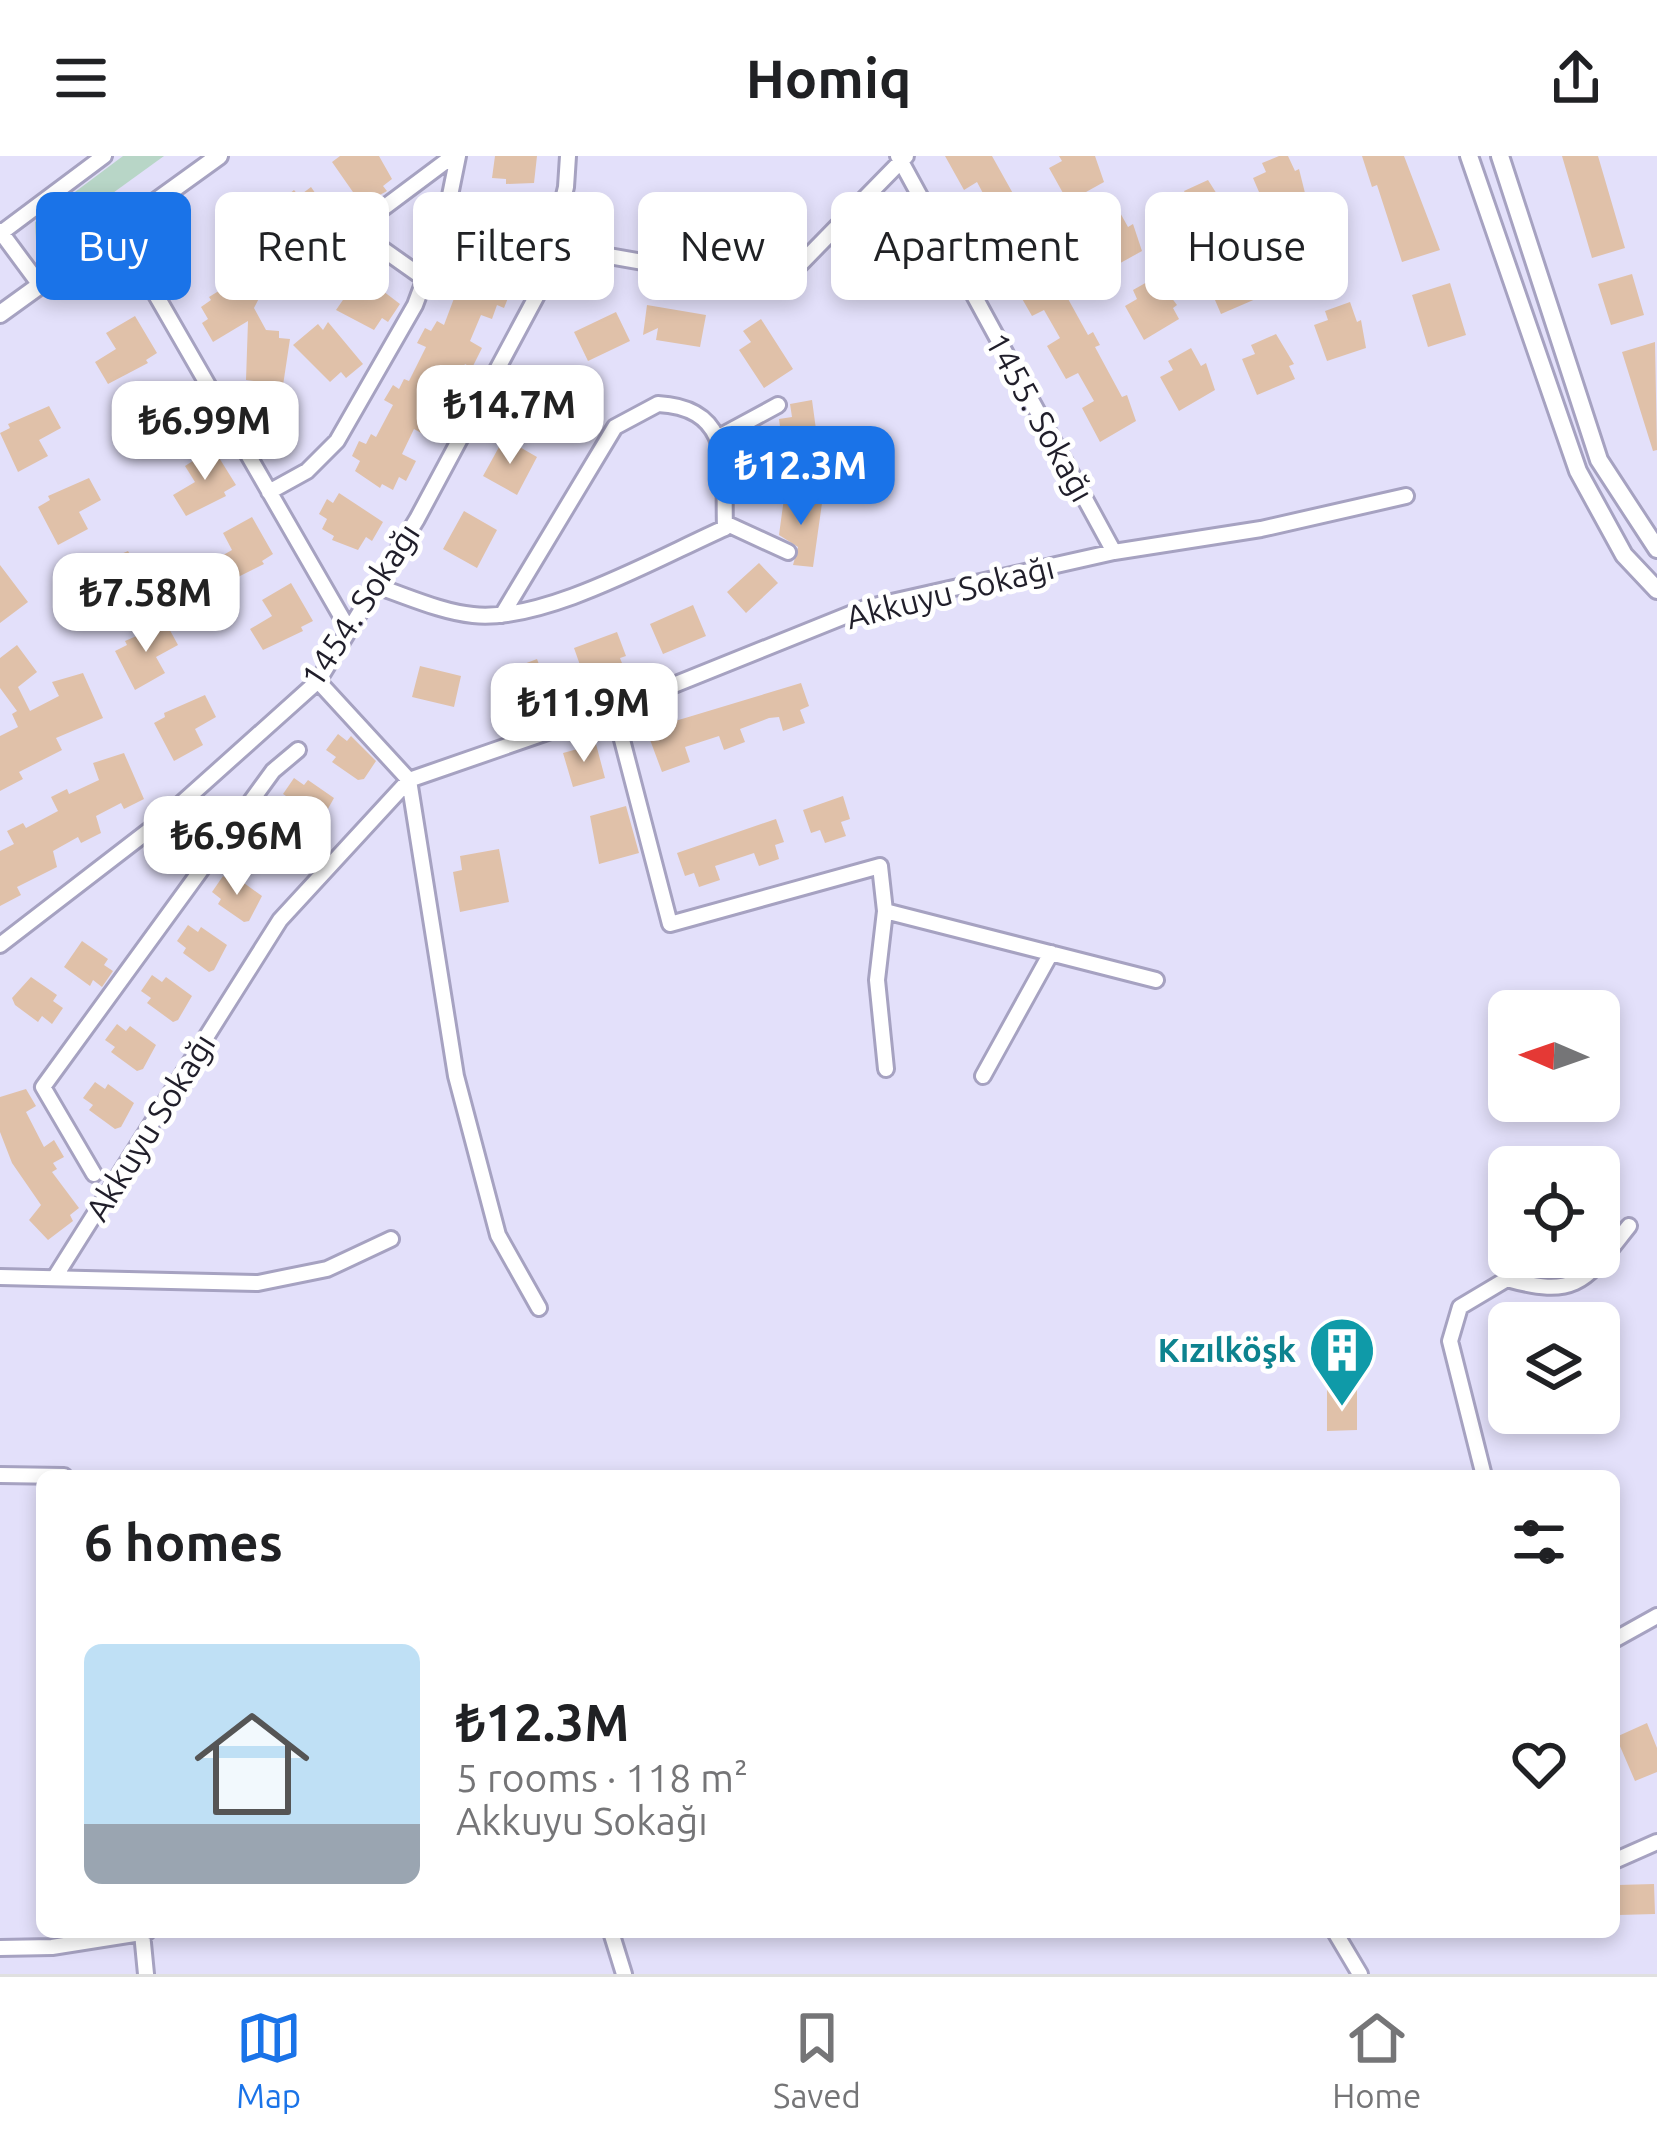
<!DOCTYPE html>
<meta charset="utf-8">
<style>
body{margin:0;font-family:Ubuntu,sans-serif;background:#f6f6f6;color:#202124;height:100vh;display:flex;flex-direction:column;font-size:45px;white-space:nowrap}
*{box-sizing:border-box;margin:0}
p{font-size:39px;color:#757577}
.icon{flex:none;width:66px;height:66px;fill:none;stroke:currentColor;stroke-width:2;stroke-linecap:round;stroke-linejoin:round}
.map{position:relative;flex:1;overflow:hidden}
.drawer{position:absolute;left:36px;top:1314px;width:1584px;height:468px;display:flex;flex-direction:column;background:#fff;border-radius:18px;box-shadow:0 6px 18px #0003}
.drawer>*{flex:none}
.hud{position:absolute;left:36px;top:36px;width:1587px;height:108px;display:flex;gap:24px}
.needle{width:78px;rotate:272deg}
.buttons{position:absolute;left:1488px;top:834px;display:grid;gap:24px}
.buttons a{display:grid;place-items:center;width:132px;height:132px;border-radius:18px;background:#fff;box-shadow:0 6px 18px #0003;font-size:60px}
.price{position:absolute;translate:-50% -102px;padding:0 27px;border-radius:24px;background:#fff;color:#222;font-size:39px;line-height:78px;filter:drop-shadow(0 3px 6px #0008)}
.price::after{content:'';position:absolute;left:50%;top:72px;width:36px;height:27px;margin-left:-18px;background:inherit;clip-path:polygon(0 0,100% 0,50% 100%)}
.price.on{background:#1a73e8;color:#fff}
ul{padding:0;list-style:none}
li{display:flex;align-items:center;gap:36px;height:300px;padding:0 48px}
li+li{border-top:3px solid #e0e0e0}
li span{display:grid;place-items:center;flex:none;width:336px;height:240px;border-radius:18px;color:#555}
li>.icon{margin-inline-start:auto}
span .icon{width:144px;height:144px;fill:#fffc;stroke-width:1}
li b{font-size:51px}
h2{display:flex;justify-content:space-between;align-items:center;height:144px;padding:0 48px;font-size:51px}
.chip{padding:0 42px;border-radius:18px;background:#fff;box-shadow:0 6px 18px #0003;font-size:42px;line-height:108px}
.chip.on{background:#1a73e8;color:#fff}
header{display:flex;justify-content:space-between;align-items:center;height:156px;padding:0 48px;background:#fff;font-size:54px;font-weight:600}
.dock{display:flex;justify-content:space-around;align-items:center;height:168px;border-top:3px solid #e0e0e0;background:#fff;font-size:33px;color:#757577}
.dock a{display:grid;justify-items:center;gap:6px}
.dock .on{color:#1a73e8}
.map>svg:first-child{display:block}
.green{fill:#b8d6c7}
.building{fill:#e0c1a9}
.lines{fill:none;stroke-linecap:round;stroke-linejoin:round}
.minor-casing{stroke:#a6a2c1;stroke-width:20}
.tertiary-casing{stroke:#a6a2c1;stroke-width:22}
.minor{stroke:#fff;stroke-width:14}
.tertiary{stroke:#fff;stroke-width:16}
.labels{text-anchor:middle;stroke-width:10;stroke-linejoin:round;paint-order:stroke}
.street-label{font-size:33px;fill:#201e2a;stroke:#fff}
.culture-label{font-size:33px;font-weight:bold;fill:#0d838f;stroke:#fff;text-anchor:end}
</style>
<header><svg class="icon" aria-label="menu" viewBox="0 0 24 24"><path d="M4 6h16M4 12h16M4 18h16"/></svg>Homiq<svg class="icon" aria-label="share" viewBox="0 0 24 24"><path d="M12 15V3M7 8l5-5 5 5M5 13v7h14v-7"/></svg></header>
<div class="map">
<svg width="1657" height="1818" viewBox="0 0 1657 1818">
<rect width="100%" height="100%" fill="#e3e0fa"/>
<path class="green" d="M123,0h41l-123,89 -5,-4 -1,-19z"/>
<path class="building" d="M340,0h39l13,23 -9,7 4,5 -25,14 -30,-43z
M495,0h42l-3,27 -28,1v-5l-14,-1z
M945,0h47l29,52 5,-2 7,12 -5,3 5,12 21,39 5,-3 7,13 -5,2 6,13 21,38 5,-3 7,13 -5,2 27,50 5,-2 9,26 -36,21 -18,-34 12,-7 -16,-28 -12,6 -19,-33 13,-8 -16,-28 -12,6 -19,-33 13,-8 -16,-29 -11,7 -19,-34 13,-7 -16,-30 -13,8z
M1059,0h36l9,26 -36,20 -19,-34 13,-7z
M1279,0h9l7,15 4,-2 7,28 -38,16 -15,-35 13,-6 -4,-9z
M1362,0h42l36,94 -38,12 -25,-77 -5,2z
M1562,0h36l27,92 -33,10z
M1208,24l19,30 -5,2 5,12 -37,17 -16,-36 14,-6 -4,-8z
M311,31l7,10 4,-3 15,27 -9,7 3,5 -24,14 -30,-43 17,-14 5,6z
M484,47l51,14 -4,22 -8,-2 -3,15 -12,-3 -1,4 -28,-10 2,-11 -10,-2 4,-17 7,1z
M1118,53l10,18 5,-3 9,27 -36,20 -19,-33 13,-8 -5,-8z
M1326,68l16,31 -4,1 4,13 -39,14 -12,-37 13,-5 -3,-9z
M240,76l40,12 -5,14 9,4 -4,9 -9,4 -17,33 12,22 13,1v7l11,1 -8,53 -22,-2 1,-8 -15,-2 2,-59 -35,21 -11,-19 6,-4 -7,-12 10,-7 -2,-3 37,-23 -27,-10 8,-21 7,3z
M1240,98l18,29 -5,3 5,12 -37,16 -15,-35 13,-6 -4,-9z
M464,110l48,22 -8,20 -7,-3 -5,14 -11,-4 -11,26 12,7 -10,20 -7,-4 -7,13 -10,-5 -14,26 15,8 -10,20 -7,-4 -7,13 -11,-6 -12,25 14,7 -10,20 -7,-4 -6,13 -11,-6 -2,4 -25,-17 5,-10 -8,-5 7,-15 7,3 5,-10 5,3 17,-32 -9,-5 9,-15 6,4 5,-10 5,2 17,-34 -9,-4 8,-15 6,3 6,-10 7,4 12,-32 -9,-3 6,-16 7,3z
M358,116l42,32 -12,18 -6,-4 -8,12 -38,-20 9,-13 -6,-9 7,-11 6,5z
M1632,118l12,41 -33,10 -13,-41z
M1156,121l21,28 -4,3 6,11 -35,21 -19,-34 12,-7 -4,-9z
M1450,127l16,52 -38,12 -16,-52z
M1350,146l7,20 4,-2 5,28 -39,13 -13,-36 14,-5 -3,-9z
M647,149l59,10 -6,32 -44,-7 2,-12 -15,7z
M616,156l14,29 -42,20 -14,-29z
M135,160l22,37 -11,7 2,3 -40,21 -13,-22 21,-13 -10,-16z
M761,163l32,50 -29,19 -25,-38 12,-8 -8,-11z
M328,166l35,42 -17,14 -5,-6 -11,10 -37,-37 25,-21 5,6z
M1276,178l18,30 -5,2 6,13 -38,16 -15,-36 13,-5 -4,-9z
M1655,186l2,108 -4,1 -31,-99z
M1191,192l10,18 5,-3 9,27 -36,21 -19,-34 13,-7 -5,-9z
M557,218l24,20 -28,33 -23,-20z
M174,226l23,37 -12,7 2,4 -40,20 -13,-21 21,-13 -10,-16z
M812,244l8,59 -35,5 -6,-45 13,-2 -2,-13z
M49,250l12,22 -22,12 9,16 -30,16 -18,-39 10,-5 -2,-4z
M504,282l33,19 -20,38 -34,-19z
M213,292l23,37 -12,7 2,4 -40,20 -13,-21 22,-13 -10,-16z
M89,322l12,22 -22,12 9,17 -30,16 -20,-38 12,-7 -2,-4z
M339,337l44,29 -11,19 -6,-4 -8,13 -26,-10 2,-4 -12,-7 5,-10 -8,-5 8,-15 6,4z
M784,342l38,5 -9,64 -20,-2 5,-18 -19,-12z
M464,355l33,19 -20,38 -34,-19z
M252,361l21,37 -11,7 2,3 -40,20 -13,-22 21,-12 -9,-17z
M128,395l12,22 -22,12 9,16 -29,16 -21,-38 12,-6 -2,-4z
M759,407l19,20 -32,30 -19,-21z
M0,409l28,37 -28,21z
M291,427l22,38 -12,6 2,4 -40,19 -13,-21 22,-13 -10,-16z
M693,449l13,31 -43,18 -13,-30z
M166,467l12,22 -22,12 9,16 -30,17 -20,-39 12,-6 -2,-4z
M617,476l9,24 -6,2 5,13 -38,14 -13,-37z
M17,489l20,27 -19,15 12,24 29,-15 -7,-14 31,-9 20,45 -47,20 6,12 -43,22 4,7 -23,12v-55l18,-9 -6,-13 5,-3 -17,-23v-30z
M537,503l9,24 -6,2 4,13 -33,13 -14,-37z
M420,510l41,10 -7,31 -42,-10z
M801,527l8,23 -9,4 5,13 -22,8 -4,-14 -10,1 -29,11 5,13 -21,8 -5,-14 -34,11 5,15 -28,10 -13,-35 6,-1 -3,-8z
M205,539l11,22 -21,12 8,16 -29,16 -20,-38 11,-6 -1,-4z
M338,578l9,7 4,-5 25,25 -12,18 -6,1 -26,-18 4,-5 -10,-7z
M596,588l9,34 -32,9 -10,-34z
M124,597l20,46 -20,10 -3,-6 -25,13 5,17 -20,10 -3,-6 -25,14 4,16 -40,20 4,8 -21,11v-55l14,-7 -7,-13 16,-8 3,5 32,-17 -7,-14 16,-8 2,5 30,-14 -6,-17z
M294,622l10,7 4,-5 26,18 -14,25 -5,1 -26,-18 3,-6 -9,-6z
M843,640l7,23 -9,3 5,14 -21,7 -5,-13 -9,3 -8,-23z
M626,650l13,47 -40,11 -9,-48z
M776,663l8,23 -9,3 4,14 -20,7 -5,-13 -39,13 5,14 -21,7 -5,-14 -9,3 -8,-23z
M258,671l10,7 3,-5 26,19 -13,24 -5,2 -26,-19 3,-5 -9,-7z
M499,693l10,53 -49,10 -7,-40 9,-2 -2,-14z
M223,720l10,7 4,-5 25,18 -13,25 -5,1 -26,-18 3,-5 -9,-7z
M188,769l10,7 3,-5 26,18 -13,25 -5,2 -26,-19 3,-5 -9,-7z
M82,785l26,18 -4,6 9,6 -11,16 -9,-7 -3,6 -26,-19z
M152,819l10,7 4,-5 26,19 -14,24 -5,2 -26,-19 4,-5 -10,-7z
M31,821l26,18 -4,6 10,7 -11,16 -10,-8 -4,6 -23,-17 -3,-7z
M117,868l9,7 4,-5 26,19 -13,24 -6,2 -26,-19 4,-5 -10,-7z
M95,926l10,7 3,-5 26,19 -13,24 -6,2 -26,-19 4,-5 -10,-7z
M26,933l10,17 -10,6 18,35 10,-7 10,17 -11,6 4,6 -5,3 27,36 -9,7 3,6 -25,19 -19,-20 12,-15 -29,-42 -12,-31v-35z
M1327,1231h30v43l-30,1z
M1647,1567l10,25v24l-22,9 -19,-44z
M1654,1728l1,30 -36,1 -1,-30z"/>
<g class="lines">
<g class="minor-casing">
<path id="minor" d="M898,0l216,396
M118,73l231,401
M0,75l40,54
M357,75l68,48
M1,77l103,-77
M552,90l227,40 127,-130
M275,133l178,-133
M719,281l59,-32
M269,336l38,-21 30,-30 78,-136 28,-75 15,-74
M725,367l63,29
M376,430c31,10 65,26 97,29 71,8 186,-58 252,-87 -2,-58 10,-120 -67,-124l-43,23 -113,188
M318,525l91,99 47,296 42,159 41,73
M614,553l56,215 210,-58 5,45 271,69
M165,662l40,47
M885,755l-8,69 9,89
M0,789l165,-127 153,-137 99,-162 126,-235 23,-97 2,-31
M983,920l68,-123
M94,1018l-51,-87 230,-316 25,-21
M0,1121l258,6 69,-14 64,-30
M55,1121l225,-357 129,-140 205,-71 251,-101 249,-56 147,-23 145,-33
M0,1319l64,1
M1484,1320l-34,-135 10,-34 47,-28c71,20 79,1 122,-53
M1614,1484l43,-24
M1614,1705l43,-19
M611,1776l13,42
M1335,1776l25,42
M142,1777l4,41
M0,1792l52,-1 95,-15"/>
</g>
<g class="tertiary-casing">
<path id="tertiary" d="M1469,0l109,315 46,84 33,35
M1500,0l99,304 58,89
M0,158l219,-158"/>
</g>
<use href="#minor" class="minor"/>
<use href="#tertiary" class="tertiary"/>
</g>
<defs>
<g id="building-pin" transform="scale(3.45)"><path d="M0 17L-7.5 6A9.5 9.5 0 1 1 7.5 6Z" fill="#0f9aa8" stroke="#fff"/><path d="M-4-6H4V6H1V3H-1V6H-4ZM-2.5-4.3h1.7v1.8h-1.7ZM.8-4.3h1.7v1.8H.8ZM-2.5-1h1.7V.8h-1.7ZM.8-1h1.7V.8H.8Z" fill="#fff"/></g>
</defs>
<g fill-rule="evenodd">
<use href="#building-pin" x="1342" y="1194"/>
</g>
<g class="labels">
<g class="street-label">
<text transform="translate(1040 261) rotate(61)" y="12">1455. Sokağı</text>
<text transform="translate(950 436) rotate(-14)" y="12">Akkuyu Sokağı</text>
<text transform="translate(360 449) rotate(-57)" y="12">1454. Sokağı</text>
<text transform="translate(150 971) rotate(-58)" y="12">Akkuyu Sokağı</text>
</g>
<g class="culture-label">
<text x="1296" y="1206">Kızılköşk</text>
</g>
</g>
</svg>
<div class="buttons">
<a><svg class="needle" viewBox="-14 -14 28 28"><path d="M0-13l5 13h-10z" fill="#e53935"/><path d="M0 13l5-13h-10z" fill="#757577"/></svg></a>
<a><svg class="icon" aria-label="locate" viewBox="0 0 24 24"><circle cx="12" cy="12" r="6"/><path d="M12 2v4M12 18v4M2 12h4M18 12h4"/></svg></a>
<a><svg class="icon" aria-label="layers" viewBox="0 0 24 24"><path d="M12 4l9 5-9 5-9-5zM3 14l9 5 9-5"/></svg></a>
</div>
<b class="price" style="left:510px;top:311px">₺14.7M</b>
<b class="price" style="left:205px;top:327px">₺6.99M</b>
<b class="price on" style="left:801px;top:372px">₺12.3M</b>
<b class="price" style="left:146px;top:499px">₺7.58M</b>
<b class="price" style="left:584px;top:609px">₺11.9M</b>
<b class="price" style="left:237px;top:742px">₺6.96M</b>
<div class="hud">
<a class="chip on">Buy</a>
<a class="chip">Rent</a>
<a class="chip">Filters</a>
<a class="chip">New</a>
<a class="chip">Apartment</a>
<a class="chip">House</a>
</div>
<section class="drawer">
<h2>6 homes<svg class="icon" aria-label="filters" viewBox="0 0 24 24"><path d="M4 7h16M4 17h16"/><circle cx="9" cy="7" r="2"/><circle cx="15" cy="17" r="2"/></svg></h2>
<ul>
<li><span style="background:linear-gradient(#bfe0f5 75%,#9aa5b1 0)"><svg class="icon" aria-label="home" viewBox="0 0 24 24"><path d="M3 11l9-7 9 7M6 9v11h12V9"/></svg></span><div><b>₺12.3M</b><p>5 rooms · 118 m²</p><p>Akkuyu Sokağı</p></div><svg class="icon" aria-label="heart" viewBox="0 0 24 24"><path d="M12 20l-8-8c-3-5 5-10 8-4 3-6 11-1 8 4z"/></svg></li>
</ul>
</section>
</div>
<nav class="dock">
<a class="on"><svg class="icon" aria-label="map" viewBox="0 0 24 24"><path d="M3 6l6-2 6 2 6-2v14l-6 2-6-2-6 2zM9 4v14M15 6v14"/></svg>Map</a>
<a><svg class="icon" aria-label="saved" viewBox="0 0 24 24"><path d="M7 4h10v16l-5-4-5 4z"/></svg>Saved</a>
<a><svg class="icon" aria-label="home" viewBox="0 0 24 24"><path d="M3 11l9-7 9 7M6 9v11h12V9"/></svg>Home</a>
</nav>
